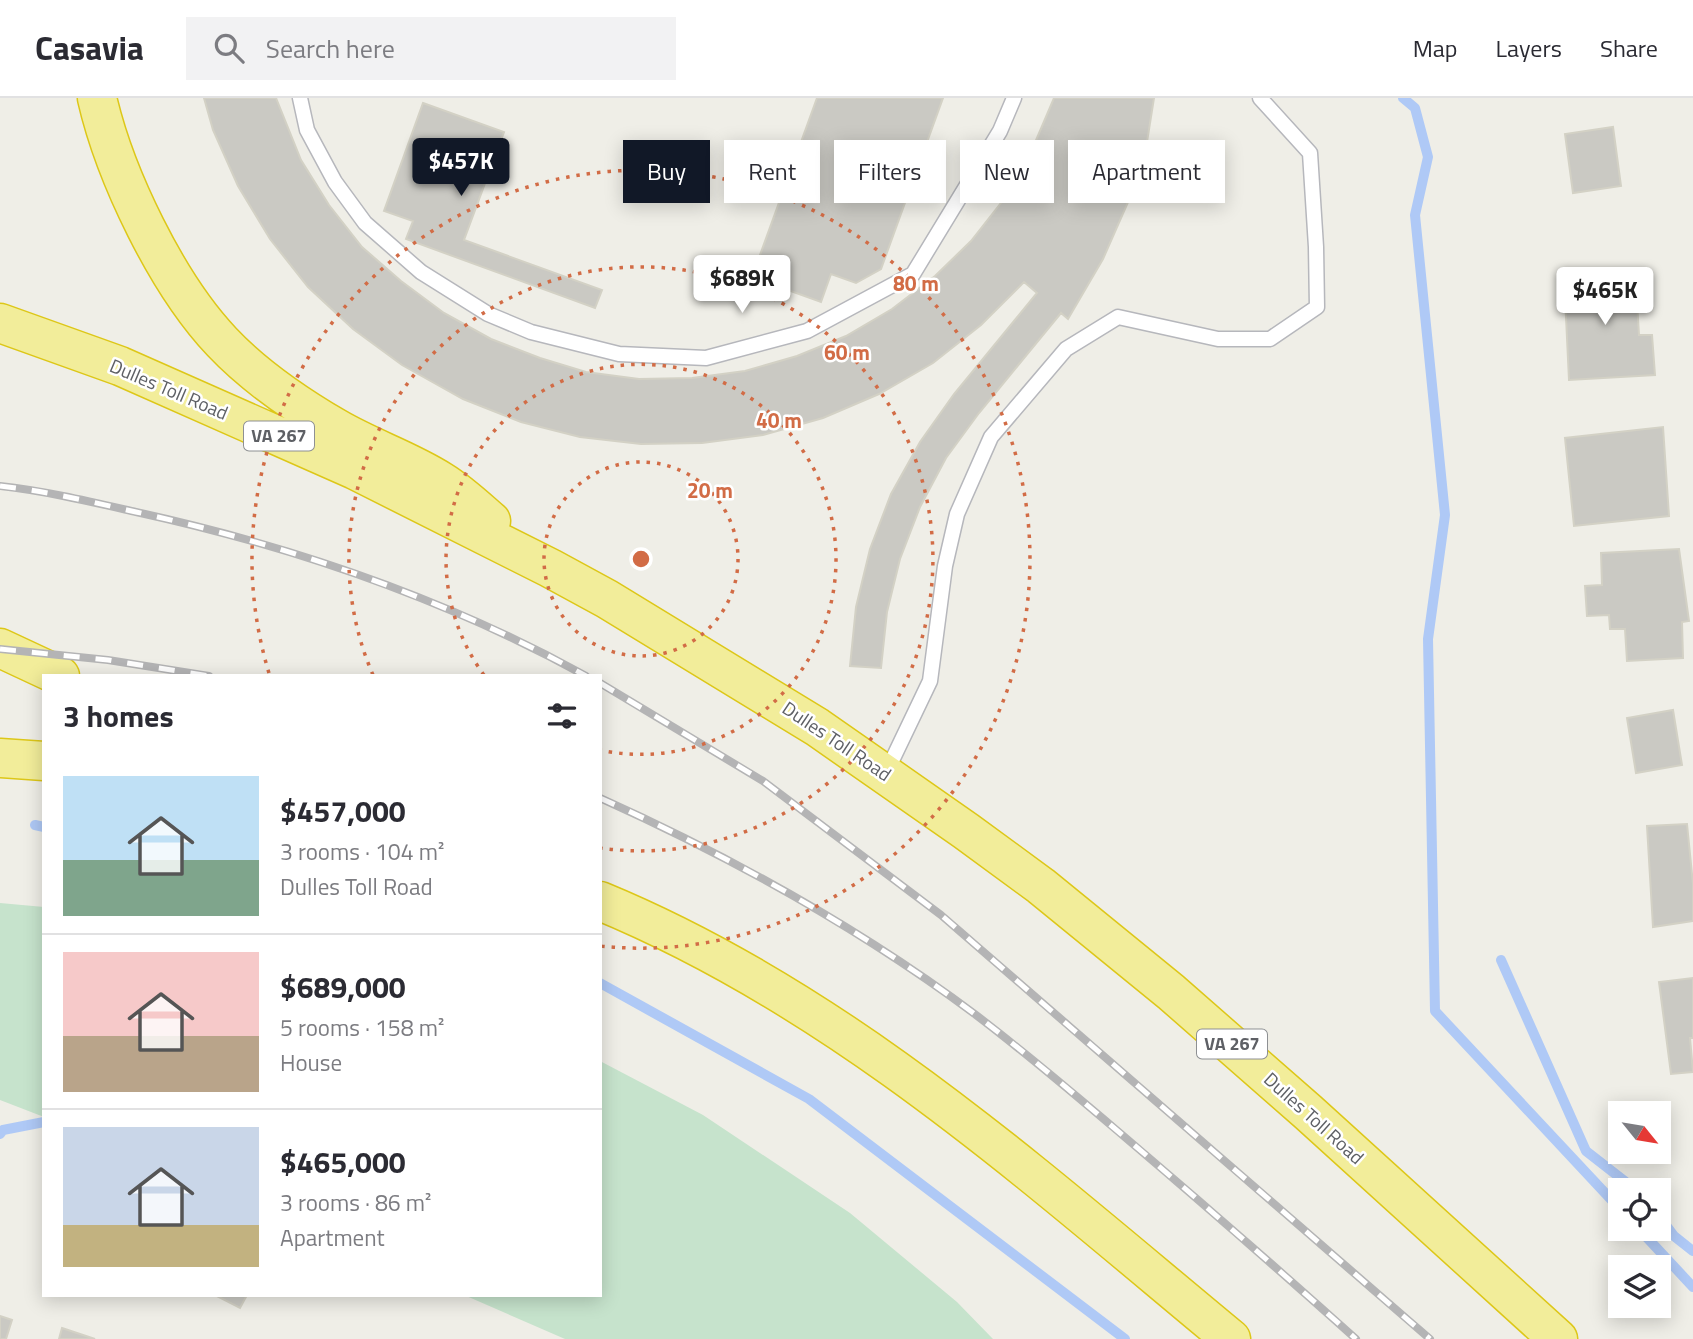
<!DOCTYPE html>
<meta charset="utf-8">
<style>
body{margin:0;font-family:"Titillium Web",sans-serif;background:#f2f2f3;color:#2b2b33;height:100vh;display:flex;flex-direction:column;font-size:26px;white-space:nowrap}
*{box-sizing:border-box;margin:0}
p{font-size:23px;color:#7c7c81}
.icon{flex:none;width:38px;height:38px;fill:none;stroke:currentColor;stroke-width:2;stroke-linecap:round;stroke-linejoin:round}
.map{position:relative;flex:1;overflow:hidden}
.panel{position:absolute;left:42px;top:576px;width:560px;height:623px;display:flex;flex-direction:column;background:#fff;border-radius:0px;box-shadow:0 4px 18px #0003}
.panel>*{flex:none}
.guide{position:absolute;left:623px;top:42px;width:665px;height:63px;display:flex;gap:14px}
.needle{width:46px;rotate:120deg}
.fabs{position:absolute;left:1608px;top:1003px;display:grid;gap:14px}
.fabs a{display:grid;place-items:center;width:63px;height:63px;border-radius:0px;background:#fff;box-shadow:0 4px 18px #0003;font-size:35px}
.price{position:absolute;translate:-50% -60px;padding:0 16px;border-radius:7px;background:#fff;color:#222;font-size:23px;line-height:46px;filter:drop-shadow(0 2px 4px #0008)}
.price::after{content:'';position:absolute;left:50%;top:42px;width:21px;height:16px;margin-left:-10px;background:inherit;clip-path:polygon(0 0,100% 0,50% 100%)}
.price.selected{background:#111827;color:#fff}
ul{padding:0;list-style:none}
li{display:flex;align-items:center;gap:21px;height:175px;padding:0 21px}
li+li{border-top:2px solid #e1e1e2}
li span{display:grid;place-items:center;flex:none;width:196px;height:140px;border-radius:0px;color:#555}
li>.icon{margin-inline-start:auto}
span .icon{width:84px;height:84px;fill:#fffc;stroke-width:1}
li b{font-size:30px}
h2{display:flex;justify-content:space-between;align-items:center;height:84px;padding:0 21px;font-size:30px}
.tag{padding:0 24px;border-radius:0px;background:#fff;box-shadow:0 4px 18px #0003;font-size:24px;line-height:63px}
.tag.selected{background:#111827;color:#fff}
header{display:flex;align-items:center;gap:42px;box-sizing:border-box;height:98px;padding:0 35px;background:#fff;border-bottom:2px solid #e1e1e2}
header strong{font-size:33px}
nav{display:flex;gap:38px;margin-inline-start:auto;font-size:24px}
.search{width:490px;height:63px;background:#f2f2f3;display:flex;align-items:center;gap:18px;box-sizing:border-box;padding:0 24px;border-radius:0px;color:#7c7c81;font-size:26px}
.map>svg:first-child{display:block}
.green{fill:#c6e3cc}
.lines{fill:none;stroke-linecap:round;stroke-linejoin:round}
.stream{stroke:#afc9f6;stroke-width:10}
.building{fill:#cac9c3;stroke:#d3d1c5;stroke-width:2}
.service-casing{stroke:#b6b7bc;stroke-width:17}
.motorway-casing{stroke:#ddc718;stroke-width:41}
.service{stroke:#fff;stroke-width:14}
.motorway{stroke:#f2ed9a;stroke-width:38}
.rail-casing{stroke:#b4b4b5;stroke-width:8}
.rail{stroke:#fff;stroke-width:5;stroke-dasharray:16;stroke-linecap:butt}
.ring{fill:none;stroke:#d26c46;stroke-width:3.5;stroke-dasharray:3.5 7}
.labels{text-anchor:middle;stroke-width:5;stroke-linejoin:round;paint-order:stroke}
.shield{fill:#fff;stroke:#8e9093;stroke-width:2}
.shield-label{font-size:18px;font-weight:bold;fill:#5e6065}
.street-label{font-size:19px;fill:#5e6065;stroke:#fff}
.centre{fill:#d26c46;stroke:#fff;stroke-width:3.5}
.ring-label{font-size:21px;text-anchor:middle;font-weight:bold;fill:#d26c46;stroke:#fff;stroke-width:5;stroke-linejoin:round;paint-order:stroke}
</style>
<header>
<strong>Casavia</strong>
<div class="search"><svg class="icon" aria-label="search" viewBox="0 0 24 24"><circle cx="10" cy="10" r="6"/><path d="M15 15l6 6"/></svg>Search here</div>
<nav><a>Map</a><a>Layers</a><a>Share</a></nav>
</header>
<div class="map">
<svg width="1693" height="1241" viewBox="0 0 1693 1241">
<rect width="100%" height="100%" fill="#efeee7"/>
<path class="green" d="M0,805l44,4v210l-44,-17z
M600,963l103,54 147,98 107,89 36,37h-428l-101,-44h136z"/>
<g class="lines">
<path class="stream" d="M1403,0l12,10 13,49 -13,58 30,300 -17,124 7,372 185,198
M35,727l9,2
M1501,862l85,191 50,39
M600,885l209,116 316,240
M0,1036l3,-4 41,-8
M1659,1118l15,20 19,15
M1638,1130l55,59"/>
</g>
<path class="building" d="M204,0h72l25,62 28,45 33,42 39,34 43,32 47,26 49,19 46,14 53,7 53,-1 53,-7 52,-15 49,-20 46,-27 43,-33 36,-35 33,-42 27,-47 23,-54h100l-7,44 -18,58 -26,59 -35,60 -7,-6 -82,100 -33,45 -26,49 -20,52 -13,53 -6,56 -31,-2 6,-59 14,-58 21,-55 29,-52 34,-48 83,-101 -13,-11 -43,43 -48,38 -54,31 -56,24 -60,17 -61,8 -61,1 -61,-7 -59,-15 -58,-23 -61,-34 -49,-36 -45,-42 -38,-48 -32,-53 -25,-56z
M817,0h126l-62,171 -25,14 -25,-9 -10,28 -69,-25z
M423,5l81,29 -40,108 138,50 -7,18 -189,-69 7,-18 -29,-10z
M1613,29l8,59 -48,7 -8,-59z
M1635,172l4,65h13l3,40 -86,5 -5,-105z
M1663,329l6,89 -95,10 -9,-88z
M1679,451l10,72 -7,1 1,36 -56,3 -2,-32h-15l-1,-14 -22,1 -2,-30 17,-1 -1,-32z
M1673,612l9,55 -46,8 -9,-55z
M1687,726l6,60v37l-40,6 -6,-101z
M1693,880v60h-3l3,34 -22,2 -12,-92z
M215,1197h32l-7,13z
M0,1218l12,4 -6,19h-6z
M62,1230l33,11h-36z"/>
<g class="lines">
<g class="service-casing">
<path id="service" d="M300,0l7,32 28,52 30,41 56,49 67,42 43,18 88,22 87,4 101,-27 106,-57 87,-143 14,-33
M886,675l44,-92 15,-115 12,-52 34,-77 75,-88 52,-32 100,22h52l47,-32 -1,-60 -6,-94 -50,-55"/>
</g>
<g class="motorway-casing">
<path id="motorway" d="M97,0c18,78 70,186 125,244 33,35 73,62 114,86 34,20 72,32 105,53 18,11 34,26 50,40
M0,225l120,43 235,104 195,98 57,31 210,128 149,104 75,55 130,106 137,120 250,227
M0,550l60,28
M0,660l44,3
M600,803c240,99 434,275 631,438"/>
</g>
<use href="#service" class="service"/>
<use href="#motorway" class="motorway"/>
<g class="rail-casing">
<path id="rail" d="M0,388c46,5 92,16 136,26 155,34 311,87 450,164
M0,551l108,11 101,16
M600,585l163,98 178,134 489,424
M600,700c131,59 261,131 376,217 50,38 97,78 144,118 80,68 158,136 236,206"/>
</g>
<use href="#rail" class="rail"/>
</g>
<g class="ring">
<circle cx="641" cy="461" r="97"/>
<path d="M484 577A195 195 0 1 1 600 652"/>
<path d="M373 577A292 292 0 1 1 600 750"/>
<path d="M269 575A389 389 0 1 1 600 848"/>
</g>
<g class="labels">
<g class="shield">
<rect x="244" y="323.5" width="70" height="29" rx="5"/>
<rect x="1197" y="931.5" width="70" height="29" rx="5"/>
</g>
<g class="shield-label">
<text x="279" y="344">VA 267</text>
<text x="1232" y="952">VA 267</text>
</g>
<g class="street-label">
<text transform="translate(169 291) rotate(23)" y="7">Dulles Toll Road</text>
<text transform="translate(837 643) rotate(34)" y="7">Dulles Toll Road</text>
<text transform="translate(1314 1020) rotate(42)" y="7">Dulles Toll Road</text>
</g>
</g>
<circle cx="641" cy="461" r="10" class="centre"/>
<g class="ring-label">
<text x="916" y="193">80 m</text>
<text x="847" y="262">60 m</text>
<text x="779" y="330">40 m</text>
<text x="710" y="400">20 m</text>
</g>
</svg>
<div class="fabs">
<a><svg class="needle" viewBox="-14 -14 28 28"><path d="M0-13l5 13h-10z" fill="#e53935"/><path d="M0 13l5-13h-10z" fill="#7c7c81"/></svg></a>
<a><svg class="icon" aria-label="locate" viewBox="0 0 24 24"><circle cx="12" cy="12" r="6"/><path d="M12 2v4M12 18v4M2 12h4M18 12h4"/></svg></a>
<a><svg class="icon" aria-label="layers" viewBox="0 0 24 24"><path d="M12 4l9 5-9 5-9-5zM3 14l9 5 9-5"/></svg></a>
</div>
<b class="price selected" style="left:461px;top:100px">$457K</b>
<b class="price" style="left:742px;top:217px">$689K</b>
<b class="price" style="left:1605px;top:229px">$465K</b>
<div class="guide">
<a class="tag selected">Buy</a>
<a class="tag">Rent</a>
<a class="tag">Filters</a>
<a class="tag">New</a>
<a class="tag">Apartment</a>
</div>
<section class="panel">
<h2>3 homes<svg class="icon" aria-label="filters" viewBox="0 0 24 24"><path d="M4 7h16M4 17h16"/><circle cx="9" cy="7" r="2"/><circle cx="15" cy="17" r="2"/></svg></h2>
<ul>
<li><span style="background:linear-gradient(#bfe0f5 60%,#7fa58c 0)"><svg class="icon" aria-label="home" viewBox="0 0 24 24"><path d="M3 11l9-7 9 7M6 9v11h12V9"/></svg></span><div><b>$457,000</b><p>3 rooms · 104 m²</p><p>Dulles Toll Road</p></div></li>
<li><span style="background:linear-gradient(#f6c9c9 60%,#b9a48a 0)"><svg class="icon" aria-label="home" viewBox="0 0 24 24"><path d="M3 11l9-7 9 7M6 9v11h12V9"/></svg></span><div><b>$689,000</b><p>5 rooms · 158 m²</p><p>House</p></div></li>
<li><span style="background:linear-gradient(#c9d6e8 70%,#c2b280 0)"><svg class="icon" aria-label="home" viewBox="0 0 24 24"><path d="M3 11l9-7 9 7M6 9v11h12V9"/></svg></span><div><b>$465,000</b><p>3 rooms · 86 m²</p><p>Apartment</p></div></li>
</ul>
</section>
</div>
